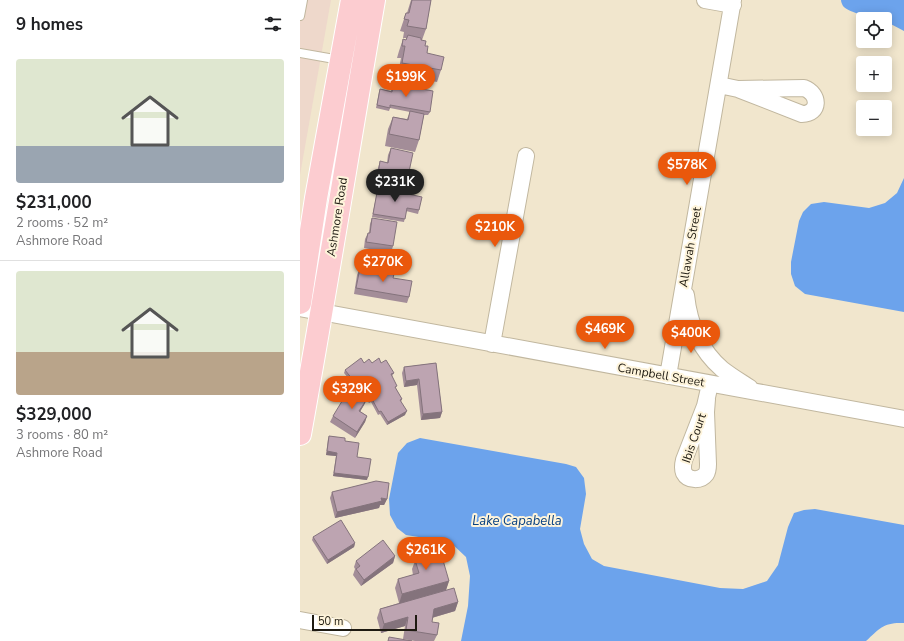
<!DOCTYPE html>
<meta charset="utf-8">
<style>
body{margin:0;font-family:"Nunito Sans",sans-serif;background:#f2f2f2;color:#202124;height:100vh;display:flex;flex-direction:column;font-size:15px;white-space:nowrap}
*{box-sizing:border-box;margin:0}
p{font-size:13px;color:#757577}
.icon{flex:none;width:22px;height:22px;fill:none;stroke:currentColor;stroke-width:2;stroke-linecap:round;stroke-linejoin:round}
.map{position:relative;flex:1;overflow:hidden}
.side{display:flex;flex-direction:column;background:#fff;width:300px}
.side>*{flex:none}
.tools{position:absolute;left:556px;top:12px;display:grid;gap:8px}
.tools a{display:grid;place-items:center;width:36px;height:36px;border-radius:4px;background:#fff;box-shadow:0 2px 10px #0003;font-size:20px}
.scale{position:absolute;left:12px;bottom:10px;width:105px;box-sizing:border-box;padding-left:4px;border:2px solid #1e1a11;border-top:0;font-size:11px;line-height:14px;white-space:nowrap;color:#1e1a11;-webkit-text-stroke:3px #fef4db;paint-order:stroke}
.price{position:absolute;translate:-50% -34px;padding:0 9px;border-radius:14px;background:#ea580c;color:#fff;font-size:13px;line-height:26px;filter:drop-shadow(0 1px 2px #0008)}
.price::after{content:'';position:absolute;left:50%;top:24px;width:12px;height:9px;margin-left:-6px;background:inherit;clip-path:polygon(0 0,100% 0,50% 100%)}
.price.on{background:#222;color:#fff}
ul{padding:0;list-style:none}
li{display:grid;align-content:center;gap:8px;height:212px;padding:0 16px}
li+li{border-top:1px solid #e0e0e0}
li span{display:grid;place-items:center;height:124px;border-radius:4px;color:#555}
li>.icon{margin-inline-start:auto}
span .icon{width:72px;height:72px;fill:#fffc;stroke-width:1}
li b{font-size:17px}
h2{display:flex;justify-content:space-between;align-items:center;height:48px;padding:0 16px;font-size:17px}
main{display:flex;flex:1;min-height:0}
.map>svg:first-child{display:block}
.commercial{fill:#eed8cb}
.water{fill:#6ca3ec}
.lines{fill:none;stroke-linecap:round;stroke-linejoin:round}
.lane-casing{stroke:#c1b79f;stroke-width:10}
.street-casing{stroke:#c1b79f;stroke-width:18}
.primary-casing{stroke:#fff;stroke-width:24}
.lane{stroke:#fff;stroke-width:8}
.street{stroke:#fff;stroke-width:16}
.primary{stroke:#fcccd0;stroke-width:22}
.wall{fill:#a38d98}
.shaded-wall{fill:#84737c}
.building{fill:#bda4b1;stroke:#84737c}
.labels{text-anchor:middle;stroke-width:4;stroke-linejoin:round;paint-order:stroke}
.street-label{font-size:12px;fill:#1e1a11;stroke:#fef4db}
.water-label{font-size:13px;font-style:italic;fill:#074081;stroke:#fef4db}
</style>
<main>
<section class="side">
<h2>9 homes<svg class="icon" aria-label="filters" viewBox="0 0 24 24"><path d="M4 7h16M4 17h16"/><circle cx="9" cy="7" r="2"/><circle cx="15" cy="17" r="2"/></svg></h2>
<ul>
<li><span style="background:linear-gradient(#dfe7d0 70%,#9aa5b1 0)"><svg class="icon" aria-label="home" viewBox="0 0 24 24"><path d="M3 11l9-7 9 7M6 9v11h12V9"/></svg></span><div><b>$231,000</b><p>2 rooms · 52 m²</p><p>Ashmore Road</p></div></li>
<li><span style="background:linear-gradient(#dfe7d0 65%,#b9a48a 0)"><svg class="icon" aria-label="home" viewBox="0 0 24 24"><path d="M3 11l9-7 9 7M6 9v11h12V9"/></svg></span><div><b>$329,000</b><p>3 rooms · 80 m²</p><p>Ashmore Road</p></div></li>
</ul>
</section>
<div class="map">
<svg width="604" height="641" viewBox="0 0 604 641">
<rect width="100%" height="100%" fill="#f1e6cd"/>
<path class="commercial" d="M0,0h31l-31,175z"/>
<path class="water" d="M541,0h63v31l-19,-10v-2c-8,0 -37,-6 -42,-13 -1,-2 -2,-4 -2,-6z
M604,178v134l-99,-18 -10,-8 -4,-12v-12l8,-41 4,-9 8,-8 13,-2 45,6 16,-5 12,-10z
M120,438l146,26 10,3 8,11 2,16 -6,35 4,15 8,15 12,7 116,22 23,1 24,-8 11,-16 10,-38 6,-14 10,-3 11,-1 89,16v98c-20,-1 -24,5 -38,18h-405l7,-35 2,-30 -4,-19 -16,-15 -44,-7 -9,-7 -7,-13 -1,-16 9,-46 9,-10z"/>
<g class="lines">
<g class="lane-casing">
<path id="lane" d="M0,16l3,-16
M0,53l40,7"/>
</g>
<g class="street-casing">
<path id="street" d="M405,0l28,5
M419,85l19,4 64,25c18,0 18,-20 2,-26l-66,1
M386,295c3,28 14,55 36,74 9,7 19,13 28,19
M0,308l604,111
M192,344l34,-188
M368,376l65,-376
M407,399l-1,13 2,52c0,4 0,7 -2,10 -5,7 -18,7 -22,-1 -2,-5 -1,-9 0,-13l21,-54 5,-22
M0,620l43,8"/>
</g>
<g class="primary-casing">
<path id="primary" d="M0,303l16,-105 36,-198
M0,434c26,-144 49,-289 74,-434"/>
</g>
<use href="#lane" class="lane"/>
<use href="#street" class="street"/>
<use href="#primary" class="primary"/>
</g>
<path class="wall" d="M111,0h20l-5,29 -4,11 3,6 2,7 14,17 -4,12 -39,-8 3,-16h-4l2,-7 4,-12 3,1v-2h-3l1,-6 -4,-1 6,-18h1z
M93,84l37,28 -2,3h-4l-5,25 -4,12 -30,-6 3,-17 5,-12 14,2 3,-7 -20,-4 -1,3 -13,-3 3,-16 1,-3 11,2z
M91,148l16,33 -2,6 -30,-6 3,-13 2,-7 7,2 1,-8z
M78,187l30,7 11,16 -1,4 -12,-3 -2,11 -32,-5z
M72,218l21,28 -2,7 -27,-5 1,-9 3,-6h1l1,-9z
M63,256l13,15 17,7 16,19 -2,6 -53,-9 3,-19 3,-7z
M64,363h17l13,10 -2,3 4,13 6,10 -1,3 4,13 -18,10 -7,-11 -2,1 -7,-13 -2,1 -3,-4 -2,6 -4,6 7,5 -2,6 -10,16 -25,-16 3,-6 31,-19 -20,-24 1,-3z
M136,363l6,49 -2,6 -19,2 -4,-35 -13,2 -2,-14 2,-6z
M29,436l16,5 12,16 10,23 -34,-4 3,-20 -10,-1 2,-16z
M32,492l55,7 -3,6h-4l-1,3 -44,10 -5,-20z
M13,537l42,6 -1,4 -27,17 -15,-24z
M117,549l32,32 -3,9 12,12 -3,9 -23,7v4l5,13 -3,6h-19l-12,-2 2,-13 -24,7 -4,-15 3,-9 19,-6 -4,-15 3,-9 15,-4 -1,-6 3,-8 -1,-3z
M95,556l-2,7 -32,23 -8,-11 2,-6 -1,-2 2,-6z"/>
<path class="shaded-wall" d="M119,379l-2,6 -13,2 2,-6z
M67,399l-3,6 -7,12 2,-6z
M107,411l-2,4 -18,10 1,-3z
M142,412l-2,6 -19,2 2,-6z
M67,416l-2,6 -10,16 2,-6z
M27,451l10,2 -1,3 -10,-1z
M34,473l34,4 -1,3 -34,-4z
M81,498l6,1 -3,6h-4l-1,3 -44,10 2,-6z
M55,543l-1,4 -27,17 1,-4z
M95,556l-2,7 -32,23 3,-6z
M149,581l-3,9 -47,14 3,-10z
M158,602l-3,9 -24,7 3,-9z
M108,617l-3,9 -24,7 3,-9z"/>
<path class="building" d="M112,0h19l-5,29 -19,-3 2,-6 -5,-1 2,-6h3z
M108,35l13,3v2l5,1 -1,5h3l-1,7 17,4 -3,13 -39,-7 3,-17h-3l1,-7 3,1z
M93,84l40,7 -3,21 -40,-7v3l-13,-3 3,-16 12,3z
M110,111l14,3 -5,26 -30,-6 4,-17 15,3z
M91,148l22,5 -6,28 -29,-6 2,-14 8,2z
M78,187l30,6v1l14,3 -3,13 -12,-2 -2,11 -32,-5z
M72,218l25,4 -4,24 -27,-4 2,-9h2z
M63,256l15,3 -2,12 -15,-3z
M60,268l34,6 -1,4 19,3 -3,16 -53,-9z
M61,358l3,5 5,-4 3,4 7,-5 2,5 5,-3 8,13 -3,1 6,12 -2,1 7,12 -2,1 7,11 -19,11 -7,-11 -2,1 -7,-13 -2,1 -4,-6 -1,1 -20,-25z
M136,363l6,49 -19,2 -4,-35 -13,2 -2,-14z
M50,388l17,11 -8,12 8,5 -10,16 -24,-16z
M29,436l16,2v3l14,2 -2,14 14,2 -3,18 -34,-4 3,-20 -10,-2z
M76,481l13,2 -2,16 -6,-1 1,3 -45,11 -5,-20z
M41,520l14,23 -27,17 -15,-23z
M83,540l12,16 -31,24 -8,-11 4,-3 -4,-5z
M138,543l11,38 -47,13 -4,-15 21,-6 -4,-13 5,-1 -3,-10z
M154,588l4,14 -24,7 -2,13 7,1 -2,12 -31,-5 2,-13 -24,7 -4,-15z
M89,637l23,4h-24z"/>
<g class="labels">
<g class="street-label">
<text transform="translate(37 217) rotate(-81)" y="4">Ashmore Road</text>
<text transform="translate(390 247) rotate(-80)" y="4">Allawah Street</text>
<text transform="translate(361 375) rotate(10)" y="4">Campbell Street</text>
<text transform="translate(394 438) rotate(-71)" y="4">Ibis Court</text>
</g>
<g class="water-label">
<text x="217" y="525">Lake Capabella</text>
</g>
</g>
</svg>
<div class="tools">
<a><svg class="icon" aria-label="locate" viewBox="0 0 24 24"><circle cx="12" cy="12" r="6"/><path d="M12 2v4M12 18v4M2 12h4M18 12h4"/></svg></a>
<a>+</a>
<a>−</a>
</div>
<div class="scale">50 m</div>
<b class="price" style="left:106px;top:98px">$199K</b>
<b class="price" style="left:387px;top:186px">$578K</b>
<b class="price on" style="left:95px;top:203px">$231K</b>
<b class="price" style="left:195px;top:248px">$210K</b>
<b class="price" style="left:83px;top:283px">$270K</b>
<b class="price" style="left:305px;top:350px">$469K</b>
<b class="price" style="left:391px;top:354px">$400K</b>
<b class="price" style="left:52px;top:410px">$329K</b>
<b class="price" style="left:126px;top:571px">$261K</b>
</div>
</main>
